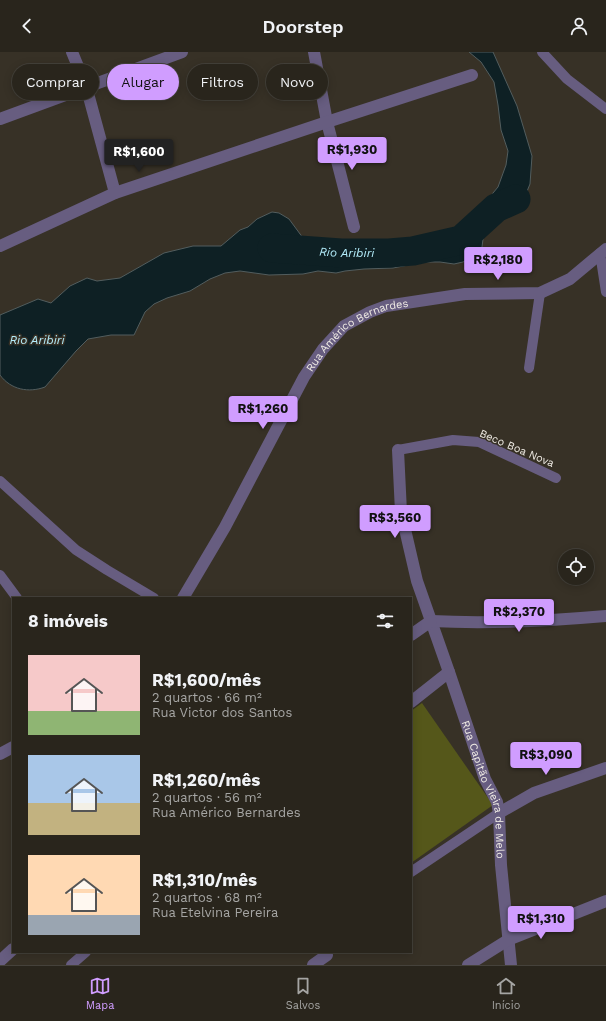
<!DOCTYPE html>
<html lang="pt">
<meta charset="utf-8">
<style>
body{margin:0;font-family:"Work Sans",sans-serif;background:#312d25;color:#f1f3f6;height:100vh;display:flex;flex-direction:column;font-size:15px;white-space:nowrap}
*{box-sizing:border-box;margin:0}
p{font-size:13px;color:#a5a5a3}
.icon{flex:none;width:22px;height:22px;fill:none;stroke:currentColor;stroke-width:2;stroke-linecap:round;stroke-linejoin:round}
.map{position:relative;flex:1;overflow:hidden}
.drawer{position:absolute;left:12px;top:545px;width:400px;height:356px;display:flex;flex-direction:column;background:#29251c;border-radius:0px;box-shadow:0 2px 10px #0003,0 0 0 1px #45423b}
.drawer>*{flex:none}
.hud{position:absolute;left:12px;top:12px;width:400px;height:36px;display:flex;gap:8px}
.buttons{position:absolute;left:558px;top:497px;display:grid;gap:8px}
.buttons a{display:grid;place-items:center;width:36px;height:36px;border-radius:50%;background:#29251c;box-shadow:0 2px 10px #0003,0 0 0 1px #45423b;font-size:20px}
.price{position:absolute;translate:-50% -34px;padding:0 9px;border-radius:4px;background:#d09dff;color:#111;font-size:13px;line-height:26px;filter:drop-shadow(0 1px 2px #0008)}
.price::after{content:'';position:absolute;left:50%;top:24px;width:12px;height:9px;margin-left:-6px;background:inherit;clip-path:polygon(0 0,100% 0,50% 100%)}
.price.selected{background:#222;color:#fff}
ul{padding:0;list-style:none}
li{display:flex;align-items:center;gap:12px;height:100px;padding:0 16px}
li span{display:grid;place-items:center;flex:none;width:112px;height:80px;border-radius:0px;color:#555}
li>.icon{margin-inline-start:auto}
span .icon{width:48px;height:48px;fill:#fffc;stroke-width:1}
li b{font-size:17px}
h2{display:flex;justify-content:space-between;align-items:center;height:48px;padding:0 16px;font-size:17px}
.pill{padding:0 14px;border-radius:18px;background:#29251c;box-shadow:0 2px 10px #0003,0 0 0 1px #45423b;font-size:14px;line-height:36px}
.pill.selected{background:#d09dff;color:#111}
header{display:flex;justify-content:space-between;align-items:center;height:52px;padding:0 16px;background:#29251c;font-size:18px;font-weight:600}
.dock{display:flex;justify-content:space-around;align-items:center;height:56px;border-top:1px solid #45423b;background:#29251c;font-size:11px;color:#a5a5a3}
.dock a{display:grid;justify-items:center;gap:2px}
.dock .selected{color:#d09dff}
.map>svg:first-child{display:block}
.green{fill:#55571a}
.water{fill:#0e2024;stroke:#525d5e}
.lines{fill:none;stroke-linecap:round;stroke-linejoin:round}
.river{stroke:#0e2024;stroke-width:29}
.lane{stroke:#675d80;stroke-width:10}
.street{stroke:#675d80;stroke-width:12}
.labels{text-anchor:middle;stroke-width:3;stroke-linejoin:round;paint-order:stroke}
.street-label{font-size:11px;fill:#efebe4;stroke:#373126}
.water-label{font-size:12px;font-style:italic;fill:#b3edfb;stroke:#373126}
</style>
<header><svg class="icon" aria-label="back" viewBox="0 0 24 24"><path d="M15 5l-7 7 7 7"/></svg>Doorstep<svg class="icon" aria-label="person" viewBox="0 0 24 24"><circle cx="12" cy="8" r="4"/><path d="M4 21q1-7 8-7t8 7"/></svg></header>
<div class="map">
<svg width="606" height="913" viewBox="0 0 606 913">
<rect width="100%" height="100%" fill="#373126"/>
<path class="green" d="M422,651l71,102 -82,58v-152z"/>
<path class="water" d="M469,0h24l24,54 15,50 -2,28 -7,17 -7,7 -13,6 -8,11 -8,7 -4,7 -1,8 -5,8 -14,7 -9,2 -14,-2h-16l-31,6 -29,1 -19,2 -9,2 -18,-2 -15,3 -34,1 -29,-4 -15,2 -15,6 -20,12 -23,7 -13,6 -9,8 -11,23h-23l-23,4 -12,12 -31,36c-16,6 -34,3 -45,-12v-60l38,-16 13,4 19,-17 17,-8 10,3 23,-3 44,-25 29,-7h28l19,-16 8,-3 9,-8 15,-7 7,1 10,6 14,19 7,5 1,9 12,6 10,-2 51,-4h12l12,3 51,-8 10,-6 10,-14 14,-34 5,-6 8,-22 2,-14 -7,-21 -3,-25 -4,-23 -13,-20z"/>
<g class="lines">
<path class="river" id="s1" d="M272,196l69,5h48l24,-2 48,-11 35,-32 20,-9"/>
<path class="lane" d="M542,0l25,27 39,30
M600,201l6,39
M529,316l11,-75
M398,398l55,-10 26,2 77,36
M0,429l76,69 31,20 47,28
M0,523l17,23
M411,820l88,-59
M71,913l15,-13"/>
<g class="street">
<path d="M72,0l14,34 29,107"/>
<path d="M314,0l13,70 27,105"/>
<path d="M0,67l182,-67"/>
<path d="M0,194l115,-53 212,-71 145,-47"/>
<path id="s2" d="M398,398l3,62 16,69 32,91 36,107 12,23 2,11 2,52 10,100"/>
<path id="s3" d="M183,546l42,-71 79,-150 19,-28 21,-23 26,-14 16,-6 79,-12 75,-1 30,-14 36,-30"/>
<path d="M431,569c58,3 117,0 175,-5"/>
<path d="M411,583l20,-14"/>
<path d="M411,650l38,-30"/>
<path d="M0,702l13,-7"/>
<path d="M499,761l35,-20 72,-25"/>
<path d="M0,909l13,-12"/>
<path d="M313,913l14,-10"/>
<path d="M468,913l40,-25 98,-39"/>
</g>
</g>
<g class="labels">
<g class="street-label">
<text dy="4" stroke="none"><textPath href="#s3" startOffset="323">Rua Américo Bernardes</textPath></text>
<text transform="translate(517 396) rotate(23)" y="4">Beco Boa Nova</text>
<text dy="4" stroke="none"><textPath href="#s2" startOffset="353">Rua Capitão Vieira de Melo</textPath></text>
</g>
<g class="water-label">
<text dy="4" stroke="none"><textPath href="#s1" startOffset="75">Rio Aribiri</textPath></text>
<text x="37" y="292">Rio Aribiri</text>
</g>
</g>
</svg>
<div class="buttons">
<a><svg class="icon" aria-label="locate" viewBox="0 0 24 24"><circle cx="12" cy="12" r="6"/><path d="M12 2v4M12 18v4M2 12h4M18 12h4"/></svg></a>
</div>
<b class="price" style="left:352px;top:119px">R$1,930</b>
<b class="price selected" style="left:139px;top:121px">R$1,600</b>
<b class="price" style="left:498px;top:229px">R$2,180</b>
<b class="price" style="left:263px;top:378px">R$1,260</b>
<b class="price" style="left:395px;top:487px">R$3,560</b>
<b class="price" style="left:519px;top:581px">R$2,370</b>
<b class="price" style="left:546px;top:724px">R$3,090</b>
<b class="price" style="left:541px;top:888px">R$1,310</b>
<div class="hud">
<a class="pill">Comprar</a>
<a class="pill selected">Alugar</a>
<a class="pill">Filtros</a>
<a class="pill">Novo</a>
</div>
<section class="drawer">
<h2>8 imóveis<svg class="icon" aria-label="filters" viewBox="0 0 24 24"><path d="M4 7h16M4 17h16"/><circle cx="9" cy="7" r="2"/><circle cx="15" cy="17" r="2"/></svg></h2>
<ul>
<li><span style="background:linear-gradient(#f6c9c9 70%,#8fb573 0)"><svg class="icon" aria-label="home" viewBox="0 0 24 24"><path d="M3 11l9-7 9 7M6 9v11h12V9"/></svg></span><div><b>R$1,600/mês</b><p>2 quartos · 66 m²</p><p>Rua Victor dos Santos</p></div></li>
<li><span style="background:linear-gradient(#a9c7e8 60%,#c2b280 0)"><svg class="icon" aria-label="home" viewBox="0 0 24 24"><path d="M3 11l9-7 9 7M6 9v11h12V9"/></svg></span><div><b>R$1,260/mês</b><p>2 quartos · 56 m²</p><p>Rua Américo Bernardes</p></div></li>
<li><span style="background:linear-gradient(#ffd9b3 75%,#9aa5b1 0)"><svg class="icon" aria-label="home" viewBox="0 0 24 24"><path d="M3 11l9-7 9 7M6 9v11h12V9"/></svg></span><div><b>R$1,310/mês</b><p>2 quartos · 68 m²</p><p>Rua Etelvina Pereira</p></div></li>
</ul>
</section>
</div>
<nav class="dock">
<a class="selected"><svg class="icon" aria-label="map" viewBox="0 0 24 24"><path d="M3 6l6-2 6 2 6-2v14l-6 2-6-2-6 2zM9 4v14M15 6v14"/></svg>Mapa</a>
<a><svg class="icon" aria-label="saved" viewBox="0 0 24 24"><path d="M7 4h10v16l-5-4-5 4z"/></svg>Salvos</a>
<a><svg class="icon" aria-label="home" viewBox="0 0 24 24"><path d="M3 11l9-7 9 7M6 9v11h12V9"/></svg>Início</a>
</nav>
